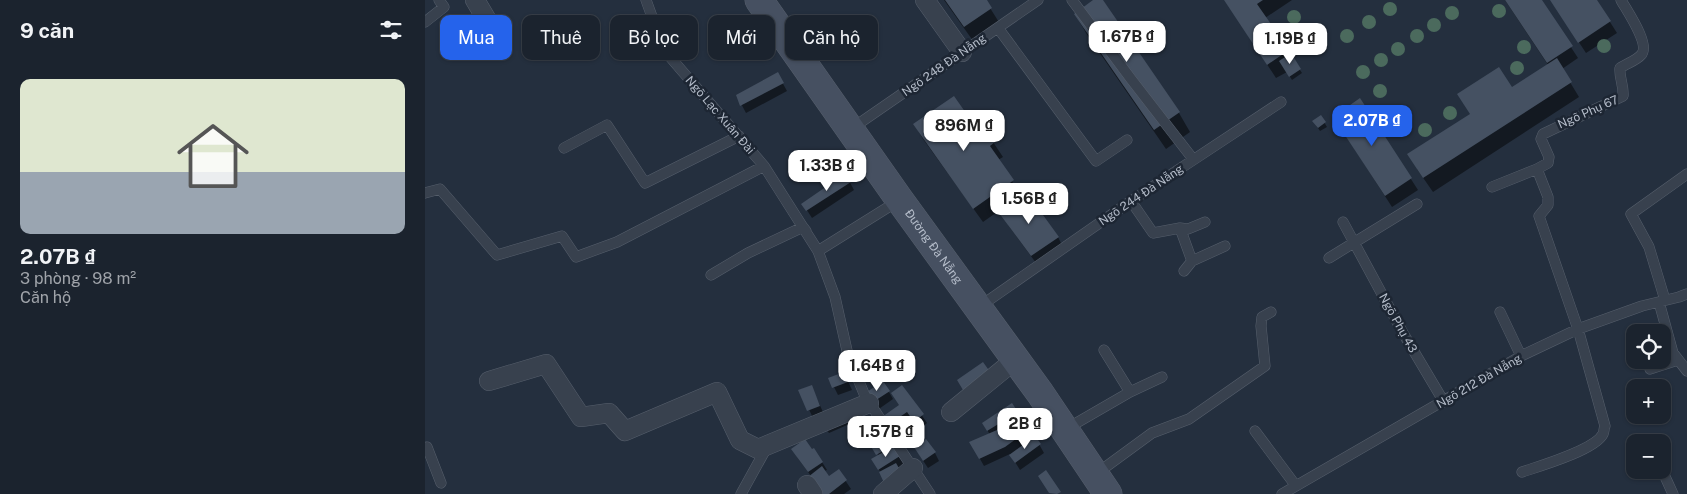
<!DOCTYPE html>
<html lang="vi">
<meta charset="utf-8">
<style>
body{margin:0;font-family:"Public Sans",sans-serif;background:#282f3a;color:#f1f3f6;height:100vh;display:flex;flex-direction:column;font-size:19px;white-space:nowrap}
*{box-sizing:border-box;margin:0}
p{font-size:16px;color:#a0a4aa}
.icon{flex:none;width:28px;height:28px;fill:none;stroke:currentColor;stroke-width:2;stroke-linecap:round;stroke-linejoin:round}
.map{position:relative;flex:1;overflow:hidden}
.drawer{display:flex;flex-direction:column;background:#1b232e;width:425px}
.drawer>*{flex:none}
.guide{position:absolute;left:15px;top:15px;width:475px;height:45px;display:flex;gap:10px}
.tools{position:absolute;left:1201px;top:324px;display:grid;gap:10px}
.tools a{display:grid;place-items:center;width:45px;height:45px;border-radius:10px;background:#1b232e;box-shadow:0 1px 4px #0004,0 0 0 1px #39404a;font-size:25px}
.price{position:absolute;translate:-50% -42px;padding:0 11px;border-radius:10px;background:#fff;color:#222;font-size:16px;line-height:32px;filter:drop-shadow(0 1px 2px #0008)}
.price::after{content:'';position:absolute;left:50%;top:30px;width:15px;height:11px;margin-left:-8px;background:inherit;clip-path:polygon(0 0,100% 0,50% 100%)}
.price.current{background:#2563eb;color:#fff}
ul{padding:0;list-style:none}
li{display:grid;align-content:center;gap:10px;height:265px;padding:0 20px}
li+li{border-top:1px solid #39404a}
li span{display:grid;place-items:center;height:155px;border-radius:10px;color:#555}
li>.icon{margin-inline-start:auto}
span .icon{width:90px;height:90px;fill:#fffc;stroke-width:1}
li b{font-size:21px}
h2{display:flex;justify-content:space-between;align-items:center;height:60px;padding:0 20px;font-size:21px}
.pill{padding:0 18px;border-radius:10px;background:#1b232e;box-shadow:0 1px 4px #0004,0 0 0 1px #39404a;font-size:18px;line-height:45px}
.pill.current{background:#2563eb;color:#fff}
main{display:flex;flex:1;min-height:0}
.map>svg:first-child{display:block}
.shadow{fill:#0007}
.building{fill:#455162}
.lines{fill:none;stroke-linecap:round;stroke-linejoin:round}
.service-casing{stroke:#565f6c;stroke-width:11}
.minor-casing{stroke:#565f6c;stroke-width:20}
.secondary-casing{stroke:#565f6c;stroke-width:29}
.service{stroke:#38414e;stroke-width:10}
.minor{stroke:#38414e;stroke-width:19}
.secondary{stroke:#465061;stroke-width:28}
.tree{fill:#4b6a5d}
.labels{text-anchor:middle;stroke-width:5;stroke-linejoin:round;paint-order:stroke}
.street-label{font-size:12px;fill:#b4bcc9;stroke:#1d2633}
</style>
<main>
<section class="drawer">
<h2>9 căn<svg class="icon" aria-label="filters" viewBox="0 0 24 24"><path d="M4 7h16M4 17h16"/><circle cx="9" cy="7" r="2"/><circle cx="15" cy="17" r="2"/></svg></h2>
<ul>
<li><span style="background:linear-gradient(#dfe7d0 60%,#9aa5b1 0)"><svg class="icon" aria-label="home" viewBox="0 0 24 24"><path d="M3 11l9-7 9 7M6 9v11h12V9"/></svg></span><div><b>2.07B ₫</b><p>3 phòng · 98 m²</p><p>Căn hộ</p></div></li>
</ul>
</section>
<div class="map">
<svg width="1262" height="494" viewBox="0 0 1262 494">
<rect width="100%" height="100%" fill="#242f3e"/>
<path class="shadow" d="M519,0h41l17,27 -26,18z
M671,0h6l77,113 11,19 -24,17 -80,-116 -11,-19z
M800,0h67l-27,18 37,55 -10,7 -5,-8 -11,6z
M1080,0h35l38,58 -16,11 17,28 -146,95 -16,-23 95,-80 36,-24z
M1126,0h45l21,33 -31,20z
M357,82l5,9 -41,22 -9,-17z
M935,100l58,90 -26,17 -51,-79z
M896,117l6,10 -7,4 -4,-6z
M556,124l22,33 -5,3 23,35 -38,27 -60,-83 -8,-14 60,3z
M421,175l8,15 -42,28 -9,-14z
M583,225l50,12 6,12 -25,18z
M419,373l8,17 -14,5 -8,-16z
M386,386l12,26 21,-9 10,19 -25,11 -5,-7 -11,-8 -13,-28z
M477,386l25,37 -7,6 -7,-10 -19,13 -6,-7 12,-19z
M464,392l4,7 -17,12 -10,-17z
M587,404l20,35 3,-2 9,16 -24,17 -10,-16 -26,12 -13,-23 19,-8 -6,-11z
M459,430l20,35 -6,3 -17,5 -8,-13 6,-4 -11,-18z
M510,453l4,8 -11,7 -8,-12z
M372,457l25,5 5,8 -3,1 5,7 10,-7 12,18 -7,5h-24l-9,-18z"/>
<path class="building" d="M520,0h42l5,8 -28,19z
M668,0h10l77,112 -26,18 -80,-116z
M799,0h39l-6,4 32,46 -22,15z
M1080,0h37l31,46 -26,17z
M1125,0h47l14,21 -33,22z
M866,53l10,16 -12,8 -10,-16z
M1132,58l15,24 -149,96 -16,-24 63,-40 -13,-20 42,-27 13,20z
M353,72l6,11 -44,23 -4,-11z
M529,96l21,30 6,-4 14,20 -5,4 24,34 -41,29 -60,-85z
M935,98l52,80 -27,18 -52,-79z
M896,115l5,7 -8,6 -6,-7z
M421,173l5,9 -45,29 -5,-7z
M602,193l32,44 -28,19 -32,-43z
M558,362l10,14 -27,19 -9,-15z
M419,372l4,10 -16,6 -4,-10z
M458,381l7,10 -20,13 -6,-10z
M387,385l8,21 -13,5 -9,-21z
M477,385l22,29 -10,8 -7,-10 -19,13 -6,-8 17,-12 -8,-12z
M587,403l6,9 -31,19 -5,-8z
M593,414l10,16 -23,17 -26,12 -10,-17 28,-12z
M459,428l10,17 -18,10 -10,-17z
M610,436l6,8 -26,19 -6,-8z
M380,439l7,10 2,-1 9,14 -15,10 -17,-23z
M501,439l10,13 -13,9 -9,-14z
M469,446l6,10 -22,14 -7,-11z
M471,463l7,12 -18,10 -6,-13z
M397,466l7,10 10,-7 8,11 -18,14h-9l-12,-17z
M621,470l15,22 -4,2 -8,-1 -11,-17z"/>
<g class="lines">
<g class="service-casing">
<path id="service" d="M221,0l18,50 100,116 54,85 17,46 13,58 17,41 65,98
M647,0l59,79 62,80
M0,22l19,-15 -5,-7
M573,28l98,133 31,-21
M426,129l187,-129
M139,148l43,-23 38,58 94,-47
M1112,169l11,-6 1,-6 -8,-18 2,-5 80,-38c1,-10 -4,-19 -3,-28 6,-4 17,-8 21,-13 10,-10 -14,-44 -20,-55
M1067,187l45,-18 11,28v8l-9,11 39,113 27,97c-1,1 -1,7 -2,8 -8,16 -63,32 -81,38
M0,193l15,-4 57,66 65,-19 14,21 41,-15 147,-76
M706,201l22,32 27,-5 12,33 -8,10
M918,222l60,111 41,69
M755,228l8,1 17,-7
M393,251l80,-50
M904,258l88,-54
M767,261l33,-15
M286,275l37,-22 55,-26 3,4
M1240,300l-16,-53 -18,-33 56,-40
M1234,302l14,51 14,18
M554,307l152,-106 150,-99
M1075,312l21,44
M679,350l26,42
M1225,369l28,-9
M641,429l64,-37 32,-15
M830,431l41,55
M0,448l2,-1 14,36
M1237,470l11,24
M671,474l56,-41 37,-14 76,-53 -4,-40 1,-9 9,-5
M316,494l26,-47
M857,494l239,-138 57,-27 64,-23 37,-9 8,-3"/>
</g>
<g class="minor-casing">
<path id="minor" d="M50,0l25,42
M500,0l37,52
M64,381l57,-17 35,53 28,-4 16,18 92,-39 23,48 18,9 111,-46
M526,412l65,-53
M382,485l6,9
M458,494l30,-26"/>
</g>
<g class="secondary-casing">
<g id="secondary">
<path id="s1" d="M334,0l140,199 141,194 68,101"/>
</g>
</g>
<use href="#service" class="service"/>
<use href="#minor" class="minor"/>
<use href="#secondary" class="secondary"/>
</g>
<g class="tree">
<circle cx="965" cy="9" r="7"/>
<circle cx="1074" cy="11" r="7"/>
<circle cx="1027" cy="13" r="7"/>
<circle cx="869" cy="17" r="7"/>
<circle cx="944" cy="22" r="7"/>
<circle cx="1009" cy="25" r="7"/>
<circle cx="922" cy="36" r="7"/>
<circle cx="992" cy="36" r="7"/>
<circle cx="1179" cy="46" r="7"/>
<circle cx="1099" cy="47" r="7"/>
<circle cx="973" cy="49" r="7"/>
<circle cx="956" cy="60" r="7"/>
<circle cx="1092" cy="68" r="7"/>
<circle cx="938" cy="72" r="7"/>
<circle cx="955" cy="91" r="7"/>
<circle cx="1025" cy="113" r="7"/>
<circle cx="972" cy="116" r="7"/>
<circle cx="1000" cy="130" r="7"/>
</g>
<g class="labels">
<g class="street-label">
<text transform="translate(519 65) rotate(-35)" y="4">Ngõ 248 Đà Nẵng</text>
<text transform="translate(1163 112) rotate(-24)" y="4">Ngõ Phụ 67</text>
<text transform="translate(295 115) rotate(49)" y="4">Ngõ Lạc Xuân Đài</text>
<text transform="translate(716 195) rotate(-34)" y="4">Ngõ 244 Đà Nẵng</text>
<text dy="4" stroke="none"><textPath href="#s1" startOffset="302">Đường Đà Nẵng</textPath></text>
<text transform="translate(973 323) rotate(61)" y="4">Ngõ Phụ 43</text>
<text transform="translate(1054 381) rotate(-30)" y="4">Ngõ 212 Đà Nẵng</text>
</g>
</g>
</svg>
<div class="tools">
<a><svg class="icon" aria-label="locate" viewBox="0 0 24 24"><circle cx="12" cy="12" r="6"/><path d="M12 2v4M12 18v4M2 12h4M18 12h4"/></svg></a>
<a>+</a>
<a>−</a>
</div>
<b class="price" style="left:702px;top:63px">1.67B ₫</b>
<b class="price" style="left:865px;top:65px">1.19B ₫</b>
<b class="price current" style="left:947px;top:147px">2.07B ₫</b>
<b class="price" style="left:539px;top:152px">896M ₫</b>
<b class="price" style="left:402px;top:192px">1.33B ₫</b>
<b class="price" style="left:604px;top:225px">1.56B ₫</b>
<b class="price" style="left:452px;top:392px">1.64B ₫</b>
<b class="price" style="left:600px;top:450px">2B ₫</b>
<b class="price" style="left:461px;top:458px">1.57B ₫</b>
<div class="guide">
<a class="pill current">Mua</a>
<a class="pill">Thuê</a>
<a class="pill">Bộ lọc</a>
<a class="pill">Mới</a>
<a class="pill">Căn hộ</a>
</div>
</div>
</main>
